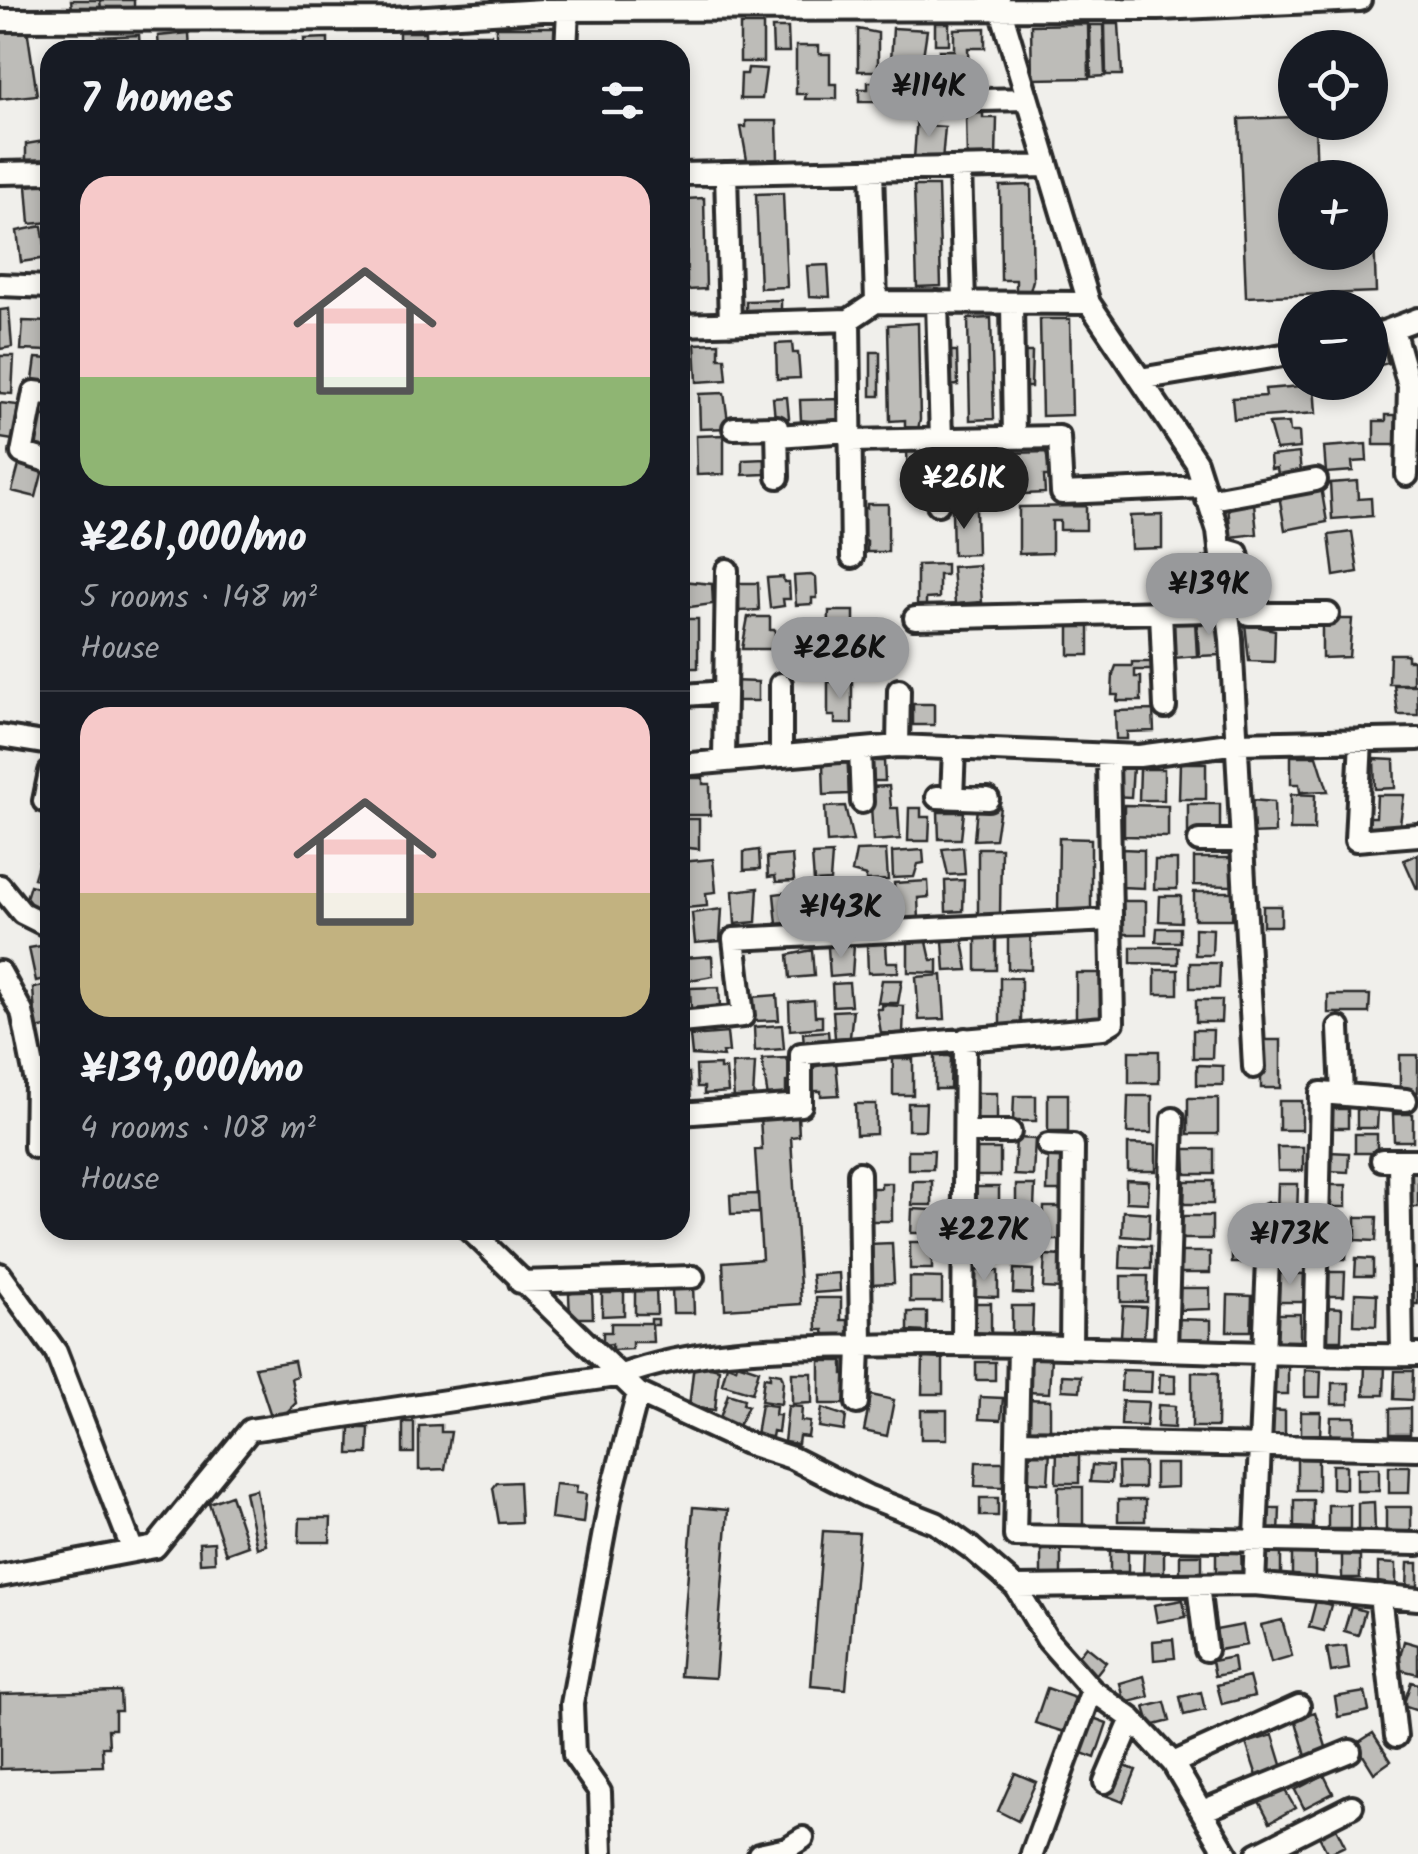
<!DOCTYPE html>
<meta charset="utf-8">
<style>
body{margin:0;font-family:Kalam,sans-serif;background:#242831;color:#f1f3f6;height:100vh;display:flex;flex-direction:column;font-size:38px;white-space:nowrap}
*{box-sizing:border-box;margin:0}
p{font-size:32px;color:#9ea1a6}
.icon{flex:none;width:55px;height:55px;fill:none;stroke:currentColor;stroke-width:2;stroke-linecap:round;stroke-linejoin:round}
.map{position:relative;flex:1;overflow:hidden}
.sheet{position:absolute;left:40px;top:40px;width:650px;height:1200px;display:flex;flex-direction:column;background:#171b24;border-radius:30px;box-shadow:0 5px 15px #0003}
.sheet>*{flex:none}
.fabs{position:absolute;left:1278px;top:30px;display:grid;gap:20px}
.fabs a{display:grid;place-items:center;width:110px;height:110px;border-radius:50%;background:#171b24;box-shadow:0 5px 15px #0003;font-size:50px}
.price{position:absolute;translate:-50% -85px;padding:0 22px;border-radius:35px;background:#98999b;color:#111;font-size:32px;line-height:65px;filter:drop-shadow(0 2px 5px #0008)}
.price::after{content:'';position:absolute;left:50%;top:60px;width:30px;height:22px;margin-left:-15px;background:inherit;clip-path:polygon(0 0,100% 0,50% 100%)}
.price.selected{background:#222;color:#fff}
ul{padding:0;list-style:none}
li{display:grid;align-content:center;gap:20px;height:530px;padding:0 40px}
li+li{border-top:2px solid #363941}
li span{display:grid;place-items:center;height:310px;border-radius:30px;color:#555}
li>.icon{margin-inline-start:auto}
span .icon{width:180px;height:180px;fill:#fffc;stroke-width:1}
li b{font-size:42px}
h2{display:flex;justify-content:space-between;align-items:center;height:120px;padding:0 40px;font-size:42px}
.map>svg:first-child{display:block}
.building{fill:#bdbcb8;stroke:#2b2b2b;stroke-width:2.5}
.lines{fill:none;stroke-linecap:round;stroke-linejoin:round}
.minor-casing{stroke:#2b2b2b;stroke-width:28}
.minor{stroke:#fdfcf7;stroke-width:20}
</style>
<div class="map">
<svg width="1418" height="1854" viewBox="0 0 1418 1854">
<rect width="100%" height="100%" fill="#f0efeb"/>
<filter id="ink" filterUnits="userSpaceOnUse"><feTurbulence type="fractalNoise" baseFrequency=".01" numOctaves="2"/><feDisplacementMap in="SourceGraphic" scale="20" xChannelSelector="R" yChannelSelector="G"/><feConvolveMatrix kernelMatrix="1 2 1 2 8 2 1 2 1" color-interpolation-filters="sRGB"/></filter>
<g filter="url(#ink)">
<path class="building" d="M71,0h29l1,9h-29z
M100,0h34v9h-33z
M935,23h14v21h-14z
M1088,24l1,54 -57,1 -1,-54z
M1105,24h14l3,51h-16z
M740,25h23v37h-23z
M1090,25h13l2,51 -14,1z
M496,27h60l-1,16h-23v7h-36z
M27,28l10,67 -37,4v-67z
M772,28h16l1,24h-16z
M893,28l34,2 -5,33 -31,-2z
M985,28v20h-17l1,42 -30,-2v-38h15v-21z
M858,29l20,4v38h-20z
M399,32h26v12h-26z
M189,33l1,17h-31l-1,-14z
M451,34h40v16h-41z
M139,35l1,15h-40l-1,-13z
M328,38v12h-24v-11z
M261,42h35v8h-34z
M796,46h23v8h11v30h7v15h-32l1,-5h-10z
M748,68l18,1 -4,30h-22l1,-25h6z
M891,79l39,5 -1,12 -5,6h-34z
M868,82h14v20h-23v-13h9z
M983,113v5h14l-1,41h-29l-1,-45z
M917,115l16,1 -1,10 13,1 -3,34 -28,-2z
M1295,117v5h20l2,56h-22v74h75l3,-41 3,81 -130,5 -7,-178z
M746,121h31l1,39h-31l-6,-33h5z
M50,140v28l-24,3v-27z
M50,183v39l-20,2 -3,-38z
M1031,185l2,95 -3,11 -14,1v-12h-15l-1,-94z
M914,186h24l3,100 -24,1z
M783,193l4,94 -27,1 -4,-94z
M704,198l2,91 -19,1 -1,-91z
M42,226l5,32 -26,4 -4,-31z
M828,265l2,32 -21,-1 -2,-30z
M781,300v9l-35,1v-9z
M9,309l3,38 -12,2v-39z
M991,318l3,101 -24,1 -2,-101z
M1040,319h30l2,96 -30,1z
M23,321l27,1v29l-29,-1z
M918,323l2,97 -2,9h-13v-9l-15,1 -2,-96z
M719,343v15h6l2,22 -30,2 -2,-38z
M792,343l1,10h5l2,25 -23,1 -1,-35z
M1383,344l5,19 -18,5v-20z
M946,351h11l1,34 -11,1z
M871,352h9v44h-9z
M1023,352h9l-1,35h-9z
M0,356h14l-2,38 -12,-1z
M36,358l14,1v29l-18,-1z
M1314,385l2,28 -82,6 -2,-21 34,-2 -1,-7z
M724,393l5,35 -29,1 -1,-35z
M787,397l2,21 -14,1 -2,-21z
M844,399l1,26 -44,-5 -1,-20z
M0,403l18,2 -5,35 -13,-2z
M36,414l14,3v35l-22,-4z
M1386,415h10v30h-22v-24h12z
M1289,423l1,9h9l1,16 -24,2 -7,-26z
M724,435v39l-27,1 -1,-39z
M1366,444l1,17 -15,1 1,9 -27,2 -2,-26z
M928,447l1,31 -21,1 -1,-28z
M944,452h16l1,47h-16z
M1046,452l5,24h-7l1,17 -21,1 -1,-14 -9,-5 -1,-22z
M1299,453l2,20 -23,2 -1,-7 -6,1 -1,-13z
M765,459v15l-22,1v-15z
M19,465l24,5 -7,27 -24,-6z
M1357,481l1,18 13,-1 1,18 -40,3 -2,-36z
M1321,487l6,35 -42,8 -6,-35z
M1254,503l3,31 -26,3 -3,-31z
M867,504h21v48h-21v-11h-9v-33h9z
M1086,506v24h-26v-9h-8v32l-33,1v-47z
M952,509h24l1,45 -24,1z
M1162,515v33l-31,1 -1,-33z
M1352,532l6,40 -24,4 -5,-41z
M946,564v11h-7v23l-13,1v8h-9v-42z
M979,565l3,37 -27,2 -3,-37z
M811,575l5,3 1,20h-5v6l-16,1 -2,-29z
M783,577l1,5h5l1,17h-7l1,7 -14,2 -3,-30z
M682,581l30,3 1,20 -31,4z
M738,583h20l1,27 -20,1z
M829,611h25v18l6,1v14h-8v9h-24z
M1171,616l24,4 2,36 -24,2z
M748,617h22v13h5v7h15v12h-48z
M680,619h18v49h-18z
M1322,619h30l-3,38 -27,1z
M1219,621l2,34 -22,1 -2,-34z
M1245,624l30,6 -1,32 -25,-1z
M1069,627h20v28h-20z
M1390,654h17v6h6v24h-24z
M1132,662h19v8h-16v7h6v24h-24l1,-6h-6l1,-21 3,-8h16z
M730,681l28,1v19h-28z
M828,682h24v42h-17v-8h-7z
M1394,685h23l1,30h-20z
M913,704h21v21h-21z
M1153,710l1,21 -27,1v7h-11l-1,-28z
M1291,756h26l11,35 -28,1 -1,-8h-8z
M1374,759l20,1 1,28 -20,1z
M873,761h11l1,20h-14z
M848,763l1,31 -25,1 -1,-31z
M1180,763h26v36h-27z
M1113,767h20l-2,30 -19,-1z
M1140,769h24v31h-25z
M684,778h19v6h7v31h-25z
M889,786l2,22h7l2,31 -27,2 -3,-54z
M1291,794l24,1 -1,35h-24z
M1377,795h27l-5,36 -32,3 1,-17h8z
M1251,800l23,2 1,31 -27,1 -1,-29z
M1188,804h32v32h-32z
M1124,805l44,1v31l-44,-1z
M845,806l8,35 -26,2 -2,-36z
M977,807h23l-5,32 -21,1z
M909,808h12v9h9l-1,24h-21z
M938,812h26l-3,27h-22z
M680,819h19v30l-19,-2z
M1059,838l32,1v71h-33z
M963,847l2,27 -17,1 -6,-26z
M978,848h23l-1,68h-22z
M1121,849l23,1v38l-24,-1z
M759,850l1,19 -16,1v-18z
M886,850l2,30 -22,1v-5l-14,-4 4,-21z
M923,850l1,13 -6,1 -4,13 -21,1 -1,-26z
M832,854l-2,27 -16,1 -2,-27z
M1418,854v35h-1l-13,-29z
M792,855l2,26 -18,1 -1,-6 -7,1 -1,-20z
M40,858l10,3v21l-16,-4z
M1194,858h38v28l-38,-1z
M713,859l3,33 -10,1 1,13 -22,2 -4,-46z
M1155,860h22v29h-23z
M964,880l-1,31 -17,1 -1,-31z
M928,881l1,16 -11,1 1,22 -23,1 -2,-38z
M30,885l20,6v24l-27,-7z
M758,888l-2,34 -21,2 -2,-33z
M843,888l-4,34 -23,1 -2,-33z
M889,889l1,28 -31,1 2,-28z
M798,891l5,6 -1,25 -25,2 -3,-30z
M1194,892h39l-1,27h-38z
M1160,896h21v26l-22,-1z
M1121,901h25v33h-26z
M1263,906h18v20h-18z
M722,909l-2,32 -25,2 -3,-30z
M1157,928h23v14h-24z
M1195,928l18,1 -1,26h-17z
M1008,933h23v37l-23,-1z
M976,934h20v36h-20z
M963,940l5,30 -23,1 -2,-30z
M908,942h19l4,18h7v13l-30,-1z
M886,943l1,19h11v10l-30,1 -1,-29z
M854,945l-2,30 -22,2 -2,-30z
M41,946l7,32 -12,3 -7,-33z
M1131,947h47v17l-47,-1z
M812,950l2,26 -24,2 -2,-23z
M712,956l1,20 -29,5 -1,-23z
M1190,963h30l-1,25h-29z
M1155,970h23v24h-23z
M1076,973h26v48h-26z
M942,975l3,44 -26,1 -3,-43z
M1000,978h21v51h-21z
M882,980h20l-4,23h-20z
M849,983l2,22 -18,1 -1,-22z
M50,985v41l-14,3 -3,-41z
M719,987l1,20 -29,2 -1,-21z
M777,995l2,25 -25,1 -2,-24z
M1328,995h42l-1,18h-41z
M814,1000l1,16h7v11l-32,3 -1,-28z
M1196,1000h26l-1,22h-25z
M882,1005l22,1 -1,28 -22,-1 -4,-24h5z
M853,1010l-3,27 -15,1 -2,-27z
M782,1025l2,24 -29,2 -1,-24z
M1193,1030h20l-1,28h-19z
M828,1031l1,11 -25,2 -1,-11z
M727,1033l2,19 -7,1 1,4 -31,-2 -2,-19z
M1261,1040h20v48h-20z
M1129,1051h30v32h-30z
M1400,1055h18v37h-18z
M935,1056h16l-1,33h-15z
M787,1058l6,23 -7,1v15l-18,1 -6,-39z
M893,1059h20v36h-20z
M836,1062l3,33 -18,1v-5h-8l-1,-24z
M755,1063l-2,36 -19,1 -2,-36z
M720,1065v4h6l2,23 -24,2v-7h-7l-1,-21z
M1197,1065l26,1v19h-26z
M680,1068l1,5h8l2,29 -11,1z
M977,1093h20v31l-20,-1z
M1048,1094h20v37h-20z
M1014,1096h22v25h-23z
M1128,1096h24v37h-25z
M1188,1098h30v36h-30z
M1279,1101h23v29h-23z
M908,1103h18l-1,27h-17z
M855,1104h21v30l-20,1z
M1357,1108l21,1 -1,19h-20z
M1326,1109h22v19h-22z
M1393,1114h20v27h-19z
M798,1115l1,21 -8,1 10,167 -76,5 -2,-47 39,-3 -7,-109h7l-2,-33z
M1355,1134h22v19h-22z
M1016,1138l19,1 -2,37 -19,-1z
M1128,1144l28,1v26h-28z
M1277,1147h26v24h-25z
M977,1149h23v27h-23z
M1185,1149h29v25h-28z
M908,1150h26l-1,19h-25z
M1329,1152l20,1 -1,19 -19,-1z
M1048,1157h16l-1,34h-16z
M1407,1171h11v36h-10z
M1126,1180l23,1 -1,22 -22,-1z
M913,1181h19v24h-20z
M1185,1181h28v23h-29z
M881,1183h11v38h-25v-33h14z
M1278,1184h20l-1,31 -20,-1z
M1016,1185h19l-1,23h-18z
M1324,1185h22v22h-22z
M975,1187h24v26h-25z
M758,1194l1,19 -28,1 -1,-19z
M1044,1207h19l-1,33h-19z
M912,1209l19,1 -1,23h-19z
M1123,1211l27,2 -1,25 -27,-2z
M1182,1216h30v23h-30z
M1356,1217h21l-1,24 -20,-1z
M1012,1227h19v33h-19z
M1324,1229h23l-1,30h-22z
M1255,1230v33h-23v-32z
M1277,1231h24v30h-24z
M975,1234h20l-1,30h-19z
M910,1242h22v27h-22z
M892,1243l2,40 -24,1 -2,-40z
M1121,1245l30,1v23l-31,-1z
M1177,1252h33v21h-33z
M1045,1255l18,1 -1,33 -19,-1z
M1356,1258l17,1v17h-18z
M1407,1268h11v36h-11z
M1014,1269l19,1 -1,24 -19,-1z
M971,1270l27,1v26l-27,-1z
M1325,1272h20l-1,24h-20z
M839,1273l1,18 -26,2 -2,-18z
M1277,1273l27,1 -1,28h-27z
M1121,1276h27l-1,26h-26z
M910,1277l32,1v24h-32z
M693,1284l1,29h-21l-1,-24z
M642,1287h14l1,27h-22v-24z
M612,1288h12v27l-22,1v-23h9z
M1179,1288h31v21l-31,1z
M580,1290h12l1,28h-23l-1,-24z
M1355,1293l22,1 -1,32 -22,-1z
M1228,1295l24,1 -1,35h-24z
M816,1298h25v22h8l1,16 -25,1 -1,-7h-7z
M970,1303h21v30l-21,-1z
M1012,1306h21l-1,27h-20z
M1123,1306l23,1 -2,30 -23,-1z
M1323,1307l19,1 -1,32h-19z
M908,1312h19v20l-19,-1z
M1274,1314h26v27h-27z
M651,1319h7v6h-6l1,17h-21v7l-20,1v-6l-9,1v-13h8v-9h40z
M1175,1319l36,1v22l-36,-1z
M1028,1356l23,1 -2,36 -23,-1z
M923,1358l20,1v35h-21z
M294,1361l3,15 -6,2 5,25 -9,9 -16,4 -16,-49z
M820,1361h23v13h6v30h-29z
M1268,1361h20v33h-20z
M976,1362h19v18h-19z
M694,1363l25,6 -4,41 -26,-3z
M737,1363l22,7 -7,23 -30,-9 5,-19 9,3z
M1365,1366h20l-1,29h-20z
M1122,1370l30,1 -1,21 -30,-1z
M1305,1370l16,1 -1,26h-15z
M1395,1371h18l-1,29 -18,-1z
M770,1372l11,2 2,6 -2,24 -20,-3 3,-24 6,1z
M1192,1372l26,1 -1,54h-25z
M792,1373h20v30l-20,1z
M1160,1374l15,1v18h-16z
M1062,1375l19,1 -1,15 -18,-1z
M1332,1383h17v21h-17z
M728,1394l16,5 -1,5 5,2 -10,20 -19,-5z
M871,1395l23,5 -7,36 -23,-5z
M980,1397l23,1 -2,22 -22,-1z
M1025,1399l25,1v29h-25z
M1122,1401l26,1 -2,24 -25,-1z
M761,1404l15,2 -1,9h5l-2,17 -5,-1 -1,6 -16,-2z
M1158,1405l17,1 -1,22 -17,-1z
M788,1406l14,1 -1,14 9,1 -2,15 -9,-1 -1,8 -14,-2z
M822,1408l24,8 -2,15 -25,-4z
M1410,1408v26h-20v-25z
M921,1410h26v29h-26z
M1265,1410l20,1v26l-21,-1z
M1301,1412h20l-1,24h-19z
M1331,1417h24l-1,25h-24z
M403,1422h11v31h-11z
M441,1425v7h10l-6,37 -26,1v-44z
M350,1428h19l-1,26h-19z
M1030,1449l20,1 -2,33 -20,-1z
M1057,1451h22v32h-23z
M1297,1457h21v33h-21z
M976,1462h27v25l-28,-1z
M1118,1463h26v25h-25z
M1155,1464h22v23l-22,1z
M1092,1465l20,1 -1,17 -21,-1z
M1332,1465h14v24l-14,-1z
M1389,1466h21l-1,27h-20z
M1357,1468h22v23h-22z
M519,1482l2,40 -22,1 -6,-35 4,-5z
M555,1484l22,2 -1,7 10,1 -3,29 -32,-4z
M1058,1487h25v40h-25z
M256,1489l10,56 -9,3 -12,-56z
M231,1495l17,51 -22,8 -17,-51z
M980,1498h18v18h-18z
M1118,1500h27v21h-27z
M1294,1500h19v28l-19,-1z
M1374,1502l1,31h-17v-30z
M1328,1505h22v24h-22z
M693,1507l35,3 -13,168 -35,-2z
M1386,1507h25v27h-25z
M1262,1508h18l-1,26 -18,-1z
M300,1518h31l-1,24h-31z
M823,1531l36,2 -13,156 -35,-3z
M214,1542l1,20 -15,1 -1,-20z
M1110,1546h18v26h-18z
M1216,1548h25l1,28h-26z
M1292,1549h23v29h-23z
M1041,1550h20v25h-20z
M1144,1550h20v28h-21z
M1261,1552h20v25h-20z
M1342,1554h18v24h-18z
M1180,1555h22v18l-22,1z
M1378,1563l18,1v21h-18z
M1408,1563h10v26h-11z
M1183,1600l3,17 -29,5 -3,-17z
M1316,1601l15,4 -7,26 -15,-4z
M1351,1607l14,4 -7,24 -14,-4z
M1282,1620l10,36 -21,6 -10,-37z
M1243,1625l4,20 -28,5 -3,-20z
M1173,1639l2,19 -21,2 -1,-19z
M1404,1641l14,4v29l-21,-5z
M1086,1646l20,16 -11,14 -20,-16z
M1346,1646l3,23 -18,3 -4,-24z
M1233,1657l2,15 -20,4 -3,-15z
M1144,1676l5,21 -24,6 -5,-20z
M1249,1677l5,19 -32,8 -5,-19z
M1411,1682l7,2v27l-15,-5z
M1047,1688l28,10 -11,34 -29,-9z
M120,1691l1,20h-6v18h-7l1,18h-7l1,19 -103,3v-75z
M1201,1692l4,18 -21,5 -4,-18z
M1365,1692l4,19 -31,6 -3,-20z
M1165,1702l5,19 -19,5 -6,-19z
M1315,1712l12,38 -21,6 -11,-38z
M1088,1716l19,7 -12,35 -19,-7z
M1373,1733l18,28 -17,12 -18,-29z
M1273,1735l10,33 -26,8 -11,-33z
M1118,1764l18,6 -13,32 -18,-7z
M1015,1773l21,9 -18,39 -20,-10z
M1324,1775l9,18 -29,15 -9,-18z
M1283,1787l12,21 -25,14 -11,-21z
M1335,1826l10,20 -17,8 -10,-20z"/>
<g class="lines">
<g class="minor-casing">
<path id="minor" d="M998,0l91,303 107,159 22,69 13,108 23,428
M0,20l393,-1 150,-9 616,-1 201,-9
M566,50l2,-40
M938,101l88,-2
M960,168l4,134
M872,170l4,132
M0,173l50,-1
M726,173l4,151
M680,174l366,-8
M0,285l50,2
M937,302l4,138
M1012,303l2,135
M849,320l3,237
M680,325l169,-5 27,-18 213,1
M1393,329l16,57 -2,89
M1370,337l48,-18
M1140,379l155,-26
M50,394l-16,-2 -12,61 28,9
M734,428l43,-1 1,50
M777,436l73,-5
M934,440l4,64
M850,441l209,-4 3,56 140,-6
M1207,500l109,-20
M1220,548l17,5 12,61h79
M1161,612l4,95
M915,618l295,-7 -1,-42
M781,684v69
M685,695l40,-3
M0,736l50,8
M1361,740l-5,100 62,-5
M898,746l1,-56
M860,750l2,52
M724,759l3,-189
M680,765l218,-19 241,10 98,-13 181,-4
M937,797l51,2
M952,798l2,-50
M44,801l6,-29
M1199,841h43
M0,886l22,27 28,14
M0,972l22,40 14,70 -1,65
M680,1022l63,-6 -9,-77 376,-19
M1339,1028l3,66
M680,1114l121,-9v-51l302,-26 10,-6 -5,-266
M965,1132h45
M1048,1145l25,1 -2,201
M1382,1160h36
M1399,1160l3,195
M859,1173l2,173
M470,1230l168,163 108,50 46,15 75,38 69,27 35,25 45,39 31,52 45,51 40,29 41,44 54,91
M0,1274l56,78 77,199
M520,1282l173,-5
M963,1342l2,-303
M1019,1347l-4,189 403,8
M1166,1349l7,-230
M1315,1353l6,-260 85,7
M857,1403l2,-57
M1017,1441l401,8
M0,1576l155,-29 95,-117 372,-55c76,-28 160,-27 240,-29 186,-5 371,11 556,9
M1254,1584l16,-369
M1198,1585l8,65
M1016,1587l238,-3 164,15
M1380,1595l16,141
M1173,1763l126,-57
M1105,1782l27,-63
M1205,1810l145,-59
M602,1854l-2,-62 -26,-37 -2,-51 38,-204 28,-107
M759,1854l28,-6 16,-10
M1032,1854l60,-164
M1257,1854l95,-48"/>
</g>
<use href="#minor" class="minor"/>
</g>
</g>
</svg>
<div class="fabs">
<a><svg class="icon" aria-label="locate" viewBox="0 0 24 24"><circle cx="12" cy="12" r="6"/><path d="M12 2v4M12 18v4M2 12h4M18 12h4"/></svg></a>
<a>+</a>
<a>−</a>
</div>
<b class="price" style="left:929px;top:140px">¥114K</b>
<b class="price selected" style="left:964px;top:532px">¥261K</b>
<b class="price" style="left:1209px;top:638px">¥139K</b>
<b class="price" style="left:840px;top:702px">¥226K</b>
<b class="price" style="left:841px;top:961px">¥143K</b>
<b class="price" style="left:984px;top:1284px">¥227K</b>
<b class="price" style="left:1290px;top:1288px">¥173K</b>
<section class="sheet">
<h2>7 homes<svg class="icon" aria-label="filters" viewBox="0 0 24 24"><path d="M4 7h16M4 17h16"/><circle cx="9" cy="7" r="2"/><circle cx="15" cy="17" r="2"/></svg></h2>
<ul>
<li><span style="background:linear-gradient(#f6c9c9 65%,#8fb573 0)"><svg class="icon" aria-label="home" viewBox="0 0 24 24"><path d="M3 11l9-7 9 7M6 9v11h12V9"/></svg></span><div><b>¥261,000/mo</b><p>5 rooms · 148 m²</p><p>House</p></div></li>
<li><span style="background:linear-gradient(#f6c9c9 60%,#c2b280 0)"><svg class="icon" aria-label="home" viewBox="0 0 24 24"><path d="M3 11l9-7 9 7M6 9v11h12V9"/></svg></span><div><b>¥139,000/mo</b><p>4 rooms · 108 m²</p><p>House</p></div></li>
</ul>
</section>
</div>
